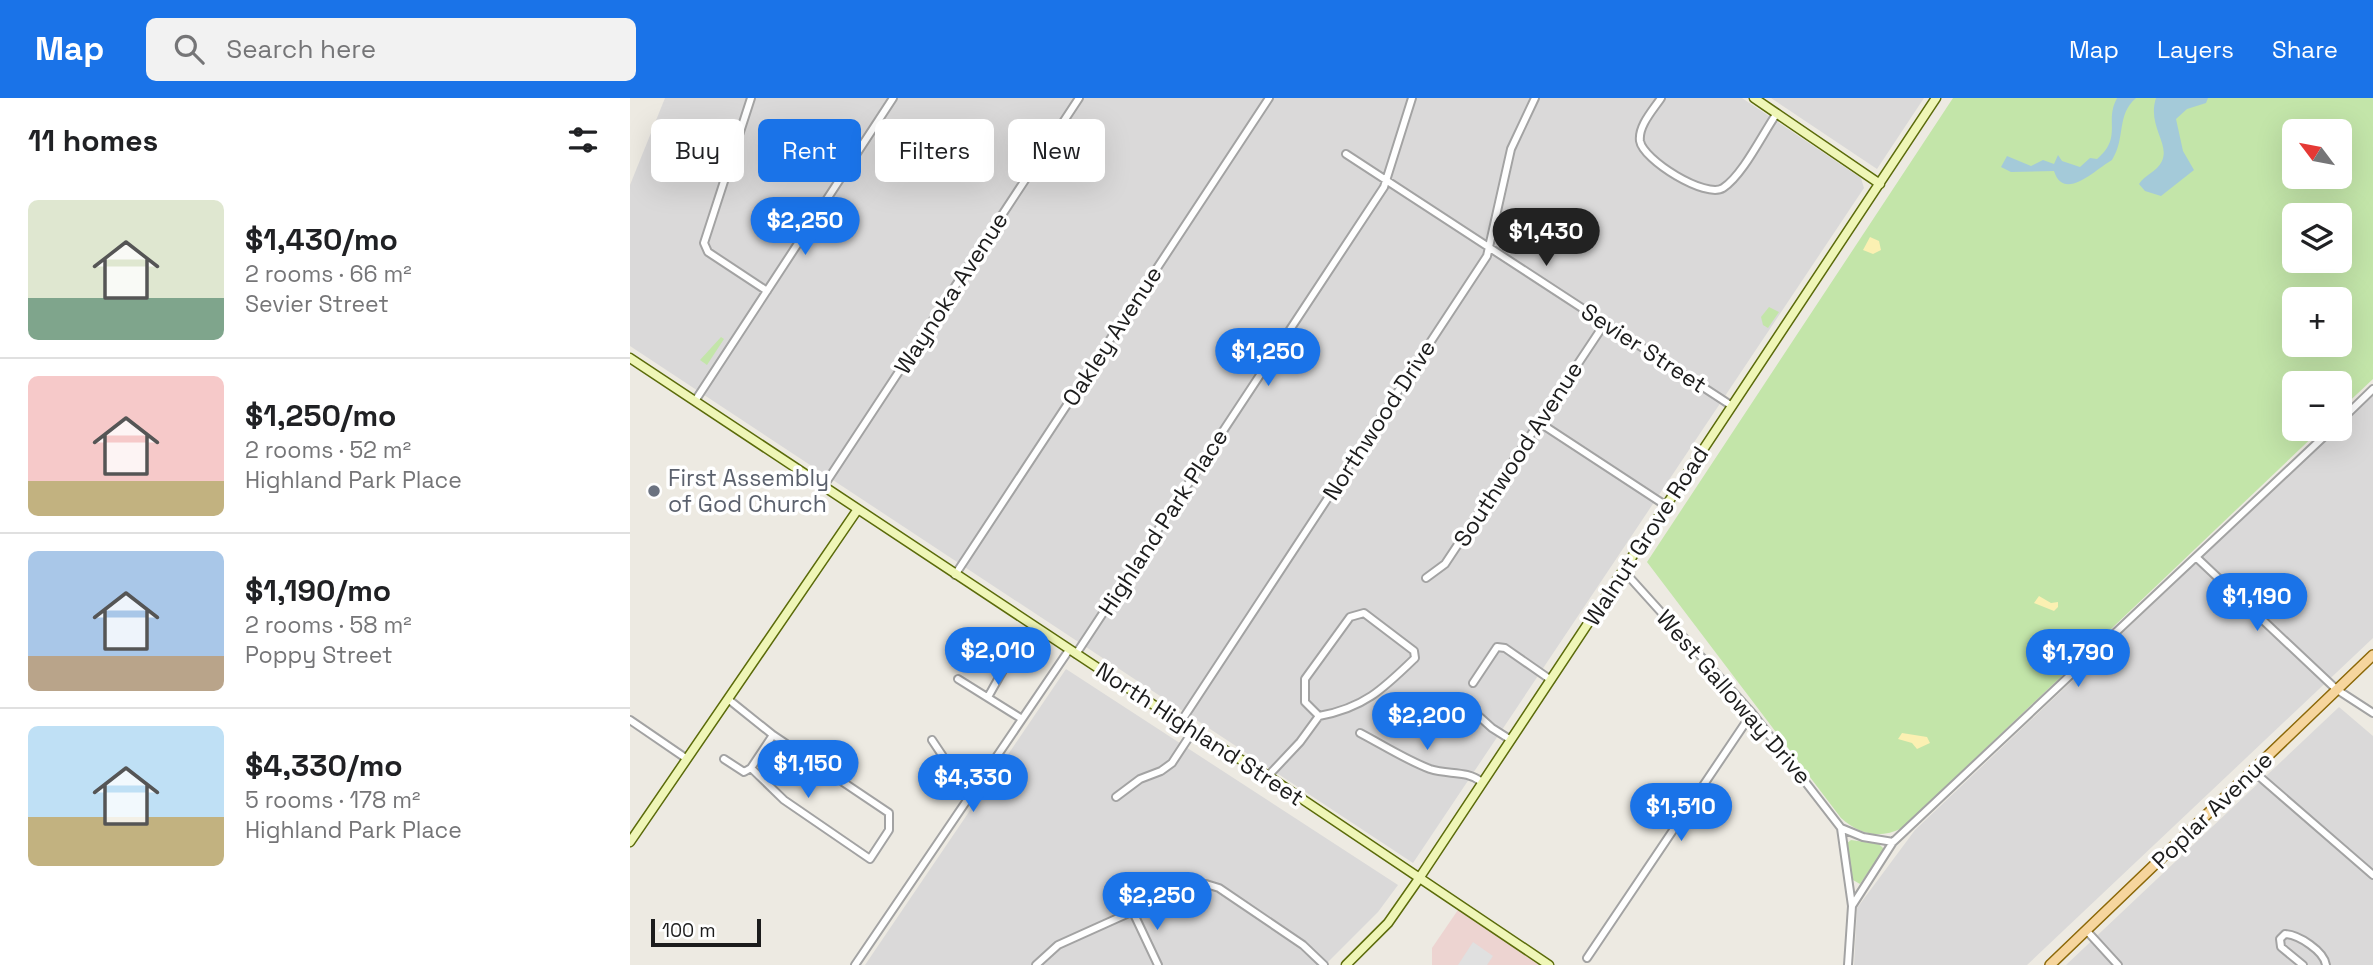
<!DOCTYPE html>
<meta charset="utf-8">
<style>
body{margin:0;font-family:"Space Grotesk",sans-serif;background:#f2f2f2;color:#202124;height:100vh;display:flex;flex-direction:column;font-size:26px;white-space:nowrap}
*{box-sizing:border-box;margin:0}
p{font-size:23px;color:#757577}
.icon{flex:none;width:38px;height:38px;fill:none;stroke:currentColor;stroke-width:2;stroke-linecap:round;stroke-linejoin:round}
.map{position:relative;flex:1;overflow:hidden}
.drawer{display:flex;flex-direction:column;background:#fff;width:630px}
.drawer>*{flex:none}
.guide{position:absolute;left:21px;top:21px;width:665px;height:63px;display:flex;gap:14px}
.needle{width:46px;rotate:302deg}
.tools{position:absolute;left:1652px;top:21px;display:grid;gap:14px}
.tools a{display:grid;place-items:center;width:70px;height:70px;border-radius:10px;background:#fff;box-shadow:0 7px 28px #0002;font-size:35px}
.scale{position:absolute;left:21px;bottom:18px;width:110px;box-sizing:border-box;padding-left:7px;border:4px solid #1c1c1c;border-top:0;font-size:19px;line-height:24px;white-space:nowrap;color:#1c1c1c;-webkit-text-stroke:5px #fff;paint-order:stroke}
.price{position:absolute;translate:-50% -60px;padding:0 16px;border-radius:24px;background:#1a73e8;color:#fff;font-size:23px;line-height:46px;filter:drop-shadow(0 2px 4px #0008)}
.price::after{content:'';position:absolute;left:50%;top:42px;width:21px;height:16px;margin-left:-10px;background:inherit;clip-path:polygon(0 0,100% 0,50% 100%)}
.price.on{background:#222;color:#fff}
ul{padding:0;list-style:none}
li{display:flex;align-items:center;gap:21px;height:175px;padding:0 28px}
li+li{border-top:2px solid #e0e0e0}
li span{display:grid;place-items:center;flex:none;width:196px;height:140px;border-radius:10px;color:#555}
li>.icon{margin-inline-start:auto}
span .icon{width:84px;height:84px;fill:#fffc;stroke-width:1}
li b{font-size:30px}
h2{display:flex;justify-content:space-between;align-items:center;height:84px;padding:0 28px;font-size:30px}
.pill{padding:0 24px;border-radius:10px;background:#fff;box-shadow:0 7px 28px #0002;font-size:24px;line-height:63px}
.pill.on{background:#1a73e8;color:#fff}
header{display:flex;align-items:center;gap:42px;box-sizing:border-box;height:98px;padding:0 35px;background:#1a73e8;color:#fff}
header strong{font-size:33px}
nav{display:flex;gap:38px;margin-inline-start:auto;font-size:24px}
.search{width:490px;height:63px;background:#f2f2f2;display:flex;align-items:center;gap:18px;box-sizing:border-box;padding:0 24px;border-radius:10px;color:#757577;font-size:26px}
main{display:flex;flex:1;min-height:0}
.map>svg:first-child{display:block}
.residential{fill:#dad9d9}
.commercial{fill:#edd4d1}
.grass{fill:#c3e5a9;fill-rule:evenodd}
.sand{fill:#fbf0b2}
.parking{fill:#e0e0e0}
.water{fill:#a4cad9}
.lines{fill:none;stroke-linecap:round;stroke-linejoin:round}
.street-casing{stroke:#a3a3a3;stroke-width:10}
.secondary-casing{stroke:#5b6b0a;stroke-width:11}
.primary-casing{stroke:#8c6808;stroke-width:12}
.street{stroke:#fff;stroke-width:6}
.secondary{stroke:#eff6b7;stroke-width:8}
.primary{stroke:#f6d59d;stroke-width:9}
.worship-dot{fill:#6b7280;stroke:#fff;stroke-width:2.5}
.labels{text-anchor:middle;stroke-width:7;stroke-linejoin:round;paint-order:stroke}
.street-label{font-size:23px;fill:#1c1c1c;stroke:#fff}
.worship-label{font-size:23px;fill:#5b616d;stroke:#fff;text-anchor:start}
</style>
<header>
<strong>Map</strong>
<div class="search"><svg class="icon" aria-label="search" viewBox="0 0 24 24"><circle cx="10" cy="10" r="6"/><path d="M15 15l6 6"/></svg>Search here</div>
<nav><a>Map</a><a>Layers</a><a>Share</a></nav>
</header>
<main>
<section class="drawer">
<h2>11 homes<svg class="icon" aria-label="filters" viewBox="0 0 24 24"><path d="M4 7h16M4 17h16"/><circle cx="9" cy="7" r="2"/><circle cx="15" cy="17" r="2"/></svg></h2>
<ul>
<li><span style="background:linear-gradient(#dfe7d0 70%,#7fa58c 0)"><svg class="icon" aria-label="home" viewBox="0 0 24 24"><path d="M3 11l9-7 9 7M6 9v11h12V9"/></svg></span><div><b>$1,430/mo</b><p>2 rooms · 66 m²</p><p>Sevier Street</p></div></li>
<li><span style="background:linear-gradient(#f6c9c9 75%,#c2b280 0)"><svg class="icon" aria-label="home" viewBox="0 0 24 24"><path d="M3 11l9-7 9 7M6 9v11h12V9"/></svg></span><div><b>$1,250/mo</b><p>2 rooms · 52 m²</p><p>Highland Park Place</p></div></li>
<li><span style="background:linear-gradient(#a9c7e8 75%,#b9a48a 0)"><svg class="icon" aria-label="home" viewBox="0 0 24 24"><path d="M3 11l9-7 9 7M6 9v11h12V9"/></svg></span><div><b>$1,190/mo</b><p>2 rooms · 58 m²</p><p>Poppy Street</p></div></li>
<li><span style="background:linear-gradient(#bfe0f5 65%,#c2b280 0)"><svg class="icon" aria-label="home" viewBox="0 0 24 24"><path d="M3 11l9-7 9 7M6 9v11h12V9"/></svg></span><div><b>$4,330/mo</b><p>5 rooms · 178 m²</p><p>Highland Park Place</p></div></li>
</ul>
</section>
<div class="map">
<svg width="1743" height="867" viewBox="0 0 1743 867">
<rect width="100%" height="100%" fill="#edeae2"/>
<path class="residential" d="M35,0h1077l119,80 3,10 -451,675 -783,-517v-161z
M1141,0h153l-47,71z
M1743,297v243l-346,327h-173l3,-57 58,-78z
M436,571l332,216 -20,27 -53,53h-460z
M1709,609l34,29v229h-307z"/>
<path class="commercial" d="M830,809l89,58h-117v-17z"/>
<path class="grass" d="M1323,0h420v281l-33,31v-27h-46v46h27l-419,399c-22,11 -42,7 -61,-10l-194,-256zM1664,33h46v46h-46zM1664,117h46v46h-46zM1664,201h46v46h-46z
M1139,209l10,5 -11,16 -5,-3 -2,-8z
M91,239l3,2 -17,26 -7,-5z
M1221,742l28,4 5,5 -24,35 -7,-4 -7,-36z"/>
<path class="sand" d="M1240,139l9,4 2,9 -8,4 -10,-4z
M1409,498l12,7 7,-1v5l-4,4 -20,-8z
M1272,635l25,4 3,6 -13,6 -5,-6 -14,-4z"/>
<path class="parking" d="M843,844l20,14 -6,9h-29z"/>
<path class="water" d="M1487,0h19c-20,17 -10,40 -24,62 -15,8 -48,43 -58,11l-43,1 -10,-5 6,-11 24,10 12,-6 11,4 4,-9 4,6 18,6 10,-9 7,1c26,-22 7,-37 20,-61z
M1526,0h52l-2,5 -19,6 -11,10 7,32 11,19 -33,26 -16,-5 -6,-7c5,-9 18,-12 23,-23 8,-18 -15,-35 -6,-63z"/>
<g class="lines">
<g class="street-casing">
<path id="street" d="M121,0l-47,145 4,9 59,39
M1031,0c-8,12 -23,28 -21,43 3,19 66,58 83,47 20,-13 40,-55 54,-75
M716,56l386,252
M65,303l198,-303
M1710,323l33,-32
M910,325l125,82
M193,389l256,-389
M1567,460l139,131 37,24
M993,472l129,143 89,115 22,9 30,5
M325,477l314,-477
M796,480l19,-14 160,-241
M734,515l50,38 1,7c-32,31 -51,50 -96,58l-14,-14v-23l45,-62z
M351,551l25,16 -18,32
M446,556l308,-467 28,-89
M328,581l64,40
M843,585l24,-36 8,1 46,32
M98,601l45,36 -22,33
M774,601l27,22 31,-20 30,27 19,12
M0,622l57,39
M550,625l307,-467 24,-107 24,-51
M730,635c23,12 46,27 70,36 19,6 36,1 52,13
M302,642l16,24 28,21
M94,661l20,13 7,-4 33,32 86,59 19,-29v-17l-116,-78
M1623,673l120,104
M638,678l32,-34 19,-26
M486,699l24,-18 21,-8 11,-8 21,-32
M1211,730l11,78
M503,814l25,53
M1456,832l32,35
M957,860l165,-245
M225,867l214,-315
M406,867l22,-20 131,-59 17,-2 13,4 84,57 21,20
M1218,867l4,-59 41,-64 439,-413
M1673,867l-22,-18 -1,-8 5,-5c14,1 39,17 41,31"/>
</g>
<g class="secondary-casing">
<path id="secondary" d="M1124,0l126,86
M0,260l563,373 75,45 281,189
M0,744l228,-333
M716,867l42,-42 30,-43 518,-782"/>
</g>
<g class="primary-casing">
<path id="primary" d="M1420,867l323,-310"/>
</g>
<use href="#street" class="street"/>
<use href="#secondary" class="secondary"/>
<use href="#primary" class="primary"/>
</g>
<circle class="worship-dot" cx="24" cy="393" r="7"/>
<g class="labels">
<g class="street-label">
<text transform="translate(321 195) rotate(-57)" y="8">Waynoka Avenue</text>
<text transform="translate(482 238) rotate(-57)" y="8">Oakley Avenue</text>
<text transform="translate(1014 250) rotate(33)" y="8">Sevier Street</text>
<text transform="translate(749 322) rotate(-57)" y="8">Northwood Drive</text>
<text transform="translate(888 356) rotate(-57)" y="8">Southwood Avenue</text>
<text transform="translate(533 424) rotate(-57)" y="8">Highland Park Place</text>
<text transform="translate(1016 438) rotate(-57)" y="8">Walnut Grove Road</text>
<text transform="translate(1104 599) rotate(49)" y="8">West Galloway Drive</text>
<text transform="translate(570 636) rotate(33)" y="8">North Highland Street</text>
<text transform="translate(1582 712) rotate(-44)" y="8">Poplar Avenue</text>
</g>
<g class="worship-label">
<text x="38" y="388">First Assembly<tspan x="38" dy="26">of God Church</tspan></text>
</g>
</g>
</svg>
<div class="tools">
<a><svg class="needle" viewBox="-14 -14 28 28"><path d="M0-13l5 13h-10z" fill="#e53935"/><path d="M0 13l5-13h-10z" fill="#757577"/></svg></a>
<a><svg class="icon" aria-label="layers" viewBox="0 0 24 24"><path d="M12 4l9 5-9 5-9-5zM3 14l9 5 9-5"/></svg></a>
<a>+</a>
<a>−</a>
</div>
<div class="scale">100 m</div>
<b class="price" style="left:175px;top:159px">$2,250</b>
<b class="price on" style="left:916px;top:170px">$1,430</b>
<b class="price" style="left:638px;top:290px">$1,250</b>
<b class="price" style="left:1627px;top:535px">$1,190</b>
<b class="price" style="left:368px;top:589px">$2,010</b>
<b class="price" style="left:1448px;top:591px">$1,790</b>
<b class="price" style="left:797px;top:654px">$2,200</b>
<b class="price" style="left:178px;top:702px">$1,150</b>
<b class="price" style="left:343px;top:716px">$4,330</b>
<b class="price" style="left:1051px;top:745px">$1,510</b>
<b class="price" style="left:527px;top:834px">$2,250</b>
<div class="guide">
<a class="pill">Buy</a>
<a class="pill on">Rent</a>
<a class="pill">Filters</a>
<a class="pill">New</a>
</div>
</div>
</main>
